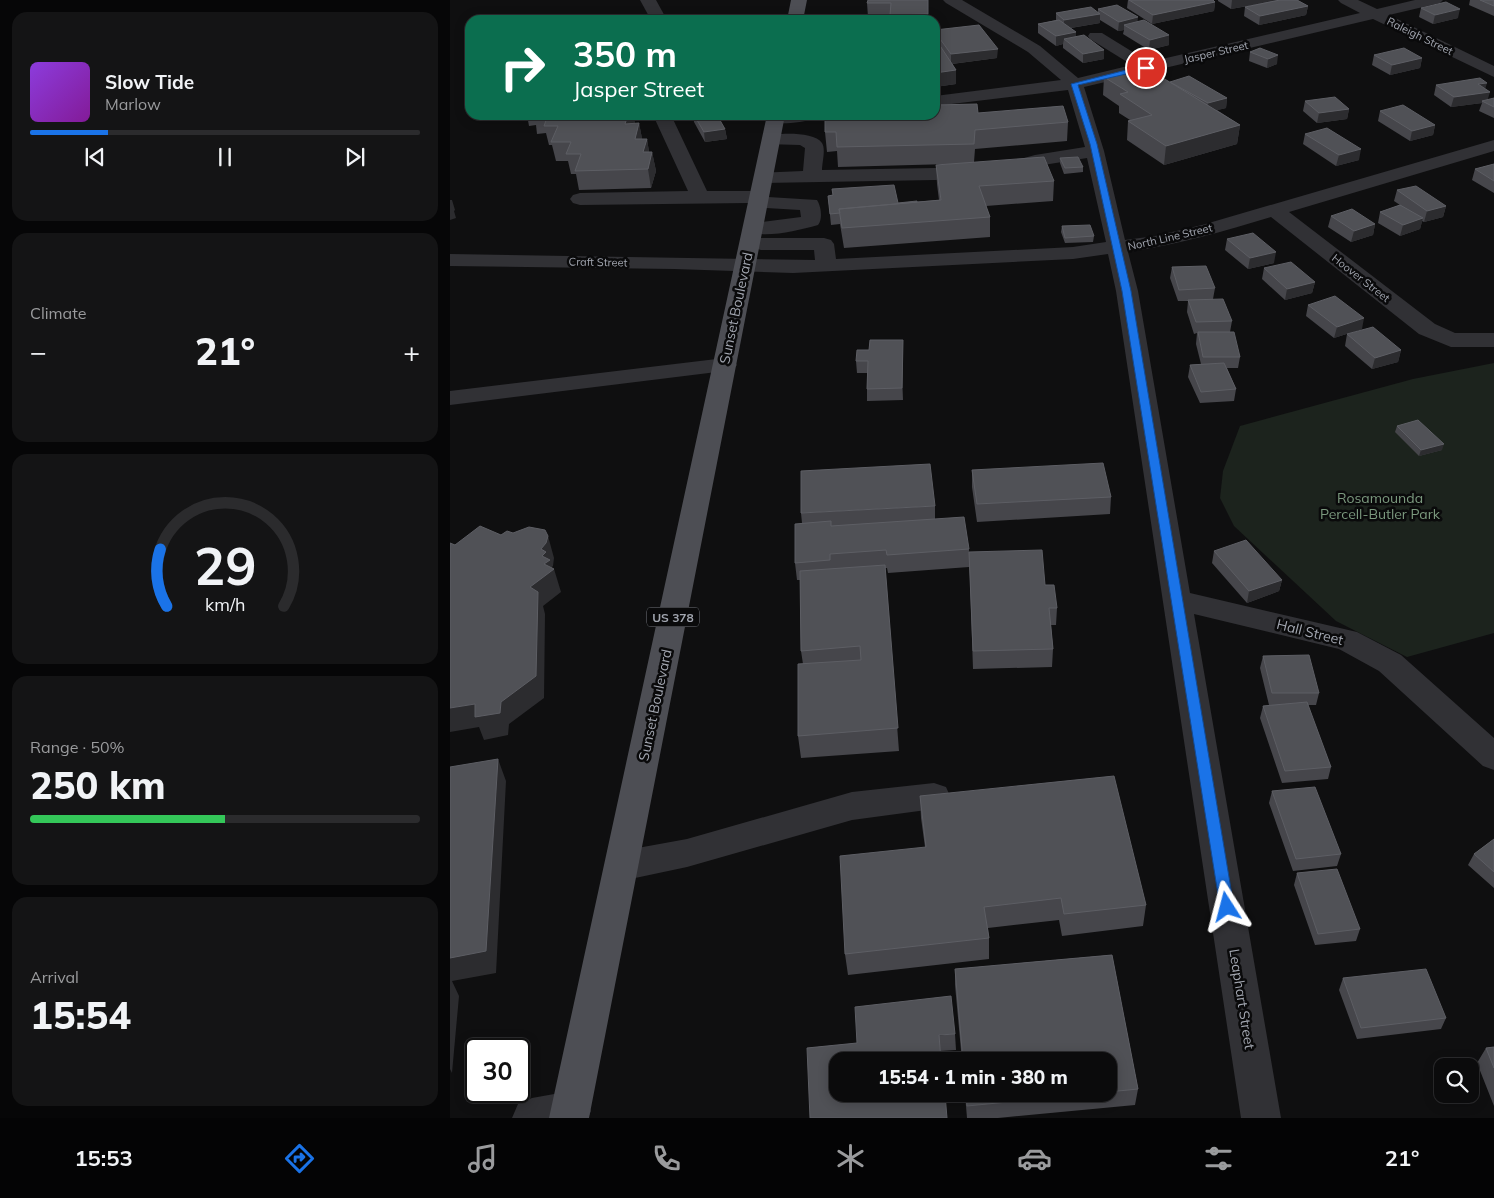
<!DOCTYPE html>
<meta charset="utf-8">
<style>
body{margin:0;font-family:Mulish,sans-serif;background:#141415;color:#f1f3f6;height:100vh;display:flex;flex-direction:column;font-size:19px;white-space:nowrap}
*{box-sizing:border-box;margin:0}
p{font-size:16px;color:#9a9b9d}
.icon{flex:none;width:28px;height:28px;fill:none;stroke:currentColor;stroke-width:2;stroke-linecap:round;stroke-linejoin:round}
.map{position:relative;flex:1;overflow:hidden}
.side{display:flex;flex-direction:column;gap:12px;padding:12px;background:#060607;width:450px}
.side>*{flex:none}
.banner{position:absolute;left:15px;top:15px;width:475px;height:105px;border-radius:15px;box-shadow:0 2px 12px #0003,0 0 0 1px #2b2b2d;background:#0b6e4f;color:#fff;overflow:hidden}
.fabs{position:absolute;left:984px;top:1058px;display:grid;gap:10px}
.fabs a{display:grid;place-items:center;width:45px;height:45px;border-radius:10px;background:#0b0b0c;box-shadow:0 2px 12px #0003,0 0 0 1px #2b2b2d;font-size:25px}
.speed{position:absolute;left:15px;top:1038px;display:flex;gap:10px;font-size:25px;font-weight:700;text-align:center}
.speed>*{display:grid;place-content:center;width:65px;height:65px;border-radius:50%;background:#0b0b0c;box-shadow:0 2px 12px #0003,0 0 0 1px #2b2b2d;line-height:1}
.speed .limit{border:2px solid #111;border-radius:8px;background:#fff;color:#111}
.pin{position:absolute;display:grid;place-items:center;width:42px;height:42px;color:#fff;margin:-21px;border:2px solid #fff;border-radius:50%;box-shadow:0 1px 5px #0007}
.me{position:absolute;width:55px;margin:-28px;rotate:351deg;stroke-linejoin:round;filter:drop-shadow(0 0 4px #0008)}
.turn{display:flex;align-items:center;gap:18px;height:105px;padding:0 25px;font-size:22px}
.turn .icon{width:65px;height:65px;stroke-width:2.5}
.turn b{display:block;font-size:35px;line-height:42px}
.big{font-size:38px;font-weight:800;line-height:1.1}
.side .widget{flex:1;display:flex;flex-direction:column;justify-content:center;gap:8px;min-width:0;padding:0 18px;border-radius:15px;background:#141415}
.side .dial{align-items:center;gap:0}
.dial svg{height:130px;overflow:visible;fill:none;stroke:#2b2b2d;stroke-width:7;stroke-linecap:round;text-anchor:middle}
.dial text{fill:#f1f3f6;stroke:none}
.song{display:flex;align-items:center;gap:15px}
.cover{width:60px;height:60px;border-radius:8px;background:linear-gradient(135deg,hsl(270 70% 55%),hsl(290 70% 35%))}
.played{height:5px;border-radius:2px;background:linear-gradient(90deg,#1a73e8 20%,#2b2b2d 20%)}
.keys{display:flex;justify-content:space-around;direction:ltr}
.heat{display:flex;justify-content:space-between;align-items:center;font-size:28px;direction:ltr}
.charge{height:8px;border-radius:4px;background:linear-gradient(90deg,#34c759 50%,#2b2b2d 0)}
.trip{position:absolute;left:379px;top:1052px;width:288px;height:50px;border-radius:15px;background:#0b0b0c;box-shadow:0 2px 12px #0003,0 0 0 1px #2b2b2d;font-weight:800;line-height:50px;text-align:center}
.tabs{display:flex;height:80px;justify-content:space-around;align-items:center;background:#040405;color:#9a9b9d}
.tabs .icon{width:35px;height:35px}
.tabs .selected{color:#1a73e8}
.tabs b{font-size:22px;color:#f1f3f6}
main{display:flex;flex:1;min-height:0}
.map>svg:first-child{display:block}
.green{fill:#1c231d}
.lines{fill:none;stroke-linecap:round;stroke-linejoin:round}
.minor{fill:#313135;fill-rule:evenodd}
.major{fill:#4d4e54;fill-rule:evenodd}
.wall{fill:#46464b}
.shaded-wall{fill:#2c2c2f}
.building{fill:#505156;stroke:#5d5e64}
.route{fill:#1a73e8;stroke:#114b97}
.labels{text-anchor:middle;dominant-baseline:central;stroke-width:5;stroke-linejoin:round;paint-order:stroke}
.far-street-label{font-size:11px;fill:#a2a6b0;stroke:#0a0a0b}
.shield{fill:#0a0a0b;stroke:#74777e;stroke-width:1}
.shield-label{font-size:12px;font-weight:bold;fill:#a2a6b0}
.street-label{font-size:14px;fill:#a2a6b0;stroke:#0a0a0b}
.park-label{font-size:14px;fill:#7b997e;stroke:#0a0a0b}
</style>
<main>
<section class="side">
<div class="widget">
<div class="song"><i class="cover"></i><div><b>Slow Tide</b><p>Marlow</p></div></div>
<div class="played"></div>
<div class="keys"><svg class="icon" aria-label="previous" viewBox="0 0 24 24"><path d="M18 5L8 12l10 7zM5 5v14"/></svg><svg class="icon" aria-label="pause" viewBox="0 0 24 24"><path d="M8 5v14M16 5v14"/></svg><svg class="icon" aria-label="next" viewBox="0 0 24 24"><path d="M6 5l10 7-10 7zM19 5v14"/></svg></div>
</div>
<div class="widget"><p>Climate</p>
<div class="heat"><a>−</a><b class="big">21°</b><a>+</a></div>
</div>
<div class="widget dial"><svg viewBox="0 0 100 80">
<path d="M14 69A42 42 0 1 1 86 69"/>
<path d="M14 69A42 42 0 0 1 10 34" stroke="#1a73e8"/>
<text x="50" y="56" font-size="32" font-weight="700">29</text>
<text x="50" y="72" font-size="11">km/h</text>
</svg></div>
<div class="widget"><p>Range · 50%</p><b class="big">250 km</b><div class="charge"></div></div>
<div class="widget"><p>Arrival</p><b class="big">15:54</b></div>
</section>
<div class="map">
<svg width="1044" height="1118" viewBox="0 0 1044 1118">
<rect width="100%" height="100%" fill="#0f0f10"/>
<path class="green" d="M1044,363V633L957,657L886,621L784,526L770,498L773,471L790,426L963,379Z"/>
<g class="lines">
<path class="minor" d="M190,0H206L217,20H201Z
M493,0H512L590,46L628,78L682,65L640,39L638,36L640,33H652L699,62L910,13L891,3L888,0H908L927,9L965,0H993L990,3L939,15L1044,66V77L923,19L634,87L654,151L675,240L705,236L752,225L1044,140V151L839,212L985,324L1005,333H1044V347H1001L969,334L821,217C774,231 727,245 678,252L688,291L740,593L907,632L951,655L1044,738V770L1033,766L929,671L889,649L744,614L831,1118H791L666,291L658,254L623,259L343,273L224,269L0,266V254L365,260L364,250H311L304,248L301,244L304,240L311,238H374L381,240L384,244L386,259L623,247L656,242L637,158L587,166L542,179L313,183L306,181L304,177L306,173L353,171L355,148L350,145L315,144L312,140L315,136C327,133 364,131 372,143C376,149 372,163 372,170L541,167L585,155L635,147L618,90L485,106V96L611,80L578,52L496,3Z
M203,115H221L257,191H309L316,193L318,197L367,200C371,206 373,219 368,225C346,231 319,238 296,232L293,228L296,224L351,217L350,210L301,207L298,203L130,205L123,203L120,199L123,195L130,193L238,191Z
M318,115H369L366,119C352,122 333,125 319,122L316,118Z
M275,358L283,360L287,365L283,370L0,405V391Z
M484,783L496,787L500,796L496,805L484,809L402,820L237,867L171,881L159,876L154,866L159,856L171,851L237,839L402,792Z
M121,1091L135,1097L141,1111L138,1118H62L68,1104L82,1098Z"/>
<path class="major" d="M341,0H357L353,20H337Z
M317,115H335L139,1118H99Z"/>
</g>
<path class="wall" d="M478,0V20H441L440,16L418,17L417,3Z
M678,0H763L765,2L764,11L702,24L677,8Z
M768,0H847L858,6L856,15L809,25L794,16L795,7L820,2L781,9L768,1Z
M1020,0H1044V16L1019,5Z
M971,8L1008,18L983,24L969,17Z
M648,9L688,22L719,45L699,50L673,34L674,30L668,31L650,20V23L621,28L626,32V36L654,50V59L633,63L613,48V44L606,46L588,33V24L606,20V13L648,12Z
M485,30L547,58L502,64L506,70V84L485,87Z
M810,48L827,64L817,68L799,61L800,52Z
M924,55L972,58L970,68L940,75L922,65Z
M654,77L720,82L777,98L776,108L767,110L790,125L787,144L714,165L677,140L678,121L680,120L669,113V106L653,95Z
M986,85L1035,89L1038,100L1044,98V118L1029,111L1032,103L1001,107L984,95Z
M855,101L899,109L897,119L867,123L853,111Z
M930,111L985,125L983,135L960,141L928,121Z
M528,113L618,122L617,141L525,149L524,162L604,181L603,201L536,206L540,217V237L394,248L390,224L381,225L378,196L383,195L382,189L448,203L489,200L487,184L486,165L500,164L388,167L387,151L377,152L375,132Z
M77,115H183L185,124L189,123L192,139H197L199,152H202L206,171L201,188L129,190L126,174H121L118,161H106L102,145H99L96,133L87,134L86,125L79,126Z
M243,115H267L275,129L277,139L255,142L244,122Z
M855,134L909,160L886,166L853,144Z
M610,158L633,167V172L614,174L610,163Z
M1044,164V193L1022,180L1025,169Z
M947,190L996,206L993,217L974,222L972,221L970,229L950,236L928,223L930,212L950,205L944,201Z
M881,216L925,224L923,235L901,242L878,227Z
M612,226L644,236L643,242L615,243L611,232Z
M777,239L824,263L798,269L775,250Z
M722,267L765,288L763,299L782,321L780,332L790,357L788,368H777L786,389L784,401L750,403L738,377L740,365L751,364L746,344L747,333L744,334L737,312L738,301H728L720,278Z
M814,268L865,282L862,293L835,300L812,279Z
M858,305L912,329L884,338L856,316Z
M897,334L951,350L948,362L922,369L895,346Z
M453,340V400L417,401V373H407L406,361Z
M947,426L992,450L969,456L945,432Z
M522,470L661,497L660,514L527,522L522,487Z
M485,506V519L519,549V567L438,573L437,568H435L449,751L351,758L348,736L353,664L351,651L350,580H347L345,563L352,523L351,513Z
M764,551L832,580L829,591L797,603L762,563Z
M519,552L595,585L607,608L606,625H601L603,649L602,667L523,669Z
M813,656L869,693L866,705H857L881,767L878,779L832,783L810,718L813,706L826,705H819L810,668Z
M822,791L891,854L887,866L843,871L819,803Z
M470,796L696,905L693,926L612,936L609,920L538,928L539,938V959L398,975L395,954L475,847L471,818Z
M1044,839V888L1018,865L1024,854Z
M847,873L910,929L906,941L865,945L844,885Z
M662,955L688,1089L685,1105L548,1118H517L515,1094H658V1061H512L505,985V969Z
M893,978L996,1018L991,1029L907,1039L889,990Z
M505,1034L506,1050L490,1051L357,1048Z
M1044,1047V1106L1027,1063L1036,1048Z"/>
<path class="shaded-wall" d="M782,0H829L781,9Z
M765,2L764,11L702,24L703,15Z
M858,6L856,15L809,25L810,16Z
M1010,9L1008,18L983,24L985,15Z
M650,14V23L614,29V20Z
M688,17L687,27L674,25V30L668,31L669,22Z
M626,32V41L614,39L613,44L606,46V36Z
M719,35V45L699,50L700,40Z
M548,49L547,58L501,64V54Z
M654,50V59L633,63V54Z
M828,55L827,64L817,68L818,59Z
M972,58L970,68L940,75L942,65Z
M506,70V84L485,87V73Z
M1037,83L1034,93L1028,84Z
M1040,92L1037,102L1032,101V103L1001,107L1004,97Z
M777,98L776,108L757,113L758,103Z
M899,109L897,119L867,123L869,113Z
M178,115H183L185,123L179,143L175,124Z
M189,123L193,143L185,139Z
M790,125L787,144L714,165L716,146Z
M985,125L983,135L960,141L962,131Z
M275,129L277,139L255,142L254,132Z
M197,139L200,158L193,152Z
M911,149L909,160L886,166L889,155Z
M202,152L206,171L201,188L198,169Z
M0,200H2L5,210L4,211L6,218L0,220Z
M996,206L993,217L974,222L977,211Z
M973,218L970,229L950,236L953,225Z
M925,224L923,235L901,242L904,231Z
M826,252L824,263L798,269L800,258Z
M865,282L862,293L835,300L837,289Z
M914,318L912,329L884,338L887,327Z
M453,340V400L452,388Z
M951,350L948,362L922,369L925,358Z
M994,444L992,450L969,456L971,450Z
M98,536L104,558L103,566L102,567L103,570L104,569L111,592L93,606L95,614L94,698L59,724L58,735L34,740L29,727L0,732V708L25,704L51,702L80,587L94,564L91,549Z
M832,580L829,591L797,603L799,591Z
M48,759L56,781L46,973L2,981L9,996L2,1073L0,1069V958Z"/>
<path class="building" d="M418,0H478V14L440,15L441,3H417Z
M679,0H763L765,2L703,15Z
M830,0H847L858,6L810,16L795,7Z
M1030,0H1044V6Z
M996,2L1010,9L985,15L971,8Z
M667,5L688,17L669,22L648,9Z
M641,7L650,14L614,20L606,13Z
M123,17L121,20H36L38,18Z
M609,20L626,32L606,36L588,24Z
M694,20L719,35L700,40L674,25Z
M529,25L548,49L501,54L485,32V30Z
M634,35L654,50L633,54L614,39Z
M485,38L506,70L485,73Z
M810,48L828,55L818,59L800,52Z
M954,48L972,58L942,65L924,55Z
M695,67L790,125L716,146L678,121L702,115L670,94L678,92L654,77Z
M739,76L777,98L758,103L720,82Z
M1030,78L1037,83L1028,84L1040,92L1004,97L986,85Z
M885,97L899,109L869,113L855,101Z
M1044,98V107L1032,101Z
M527,104L528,113L613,106L618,122L525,130L524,144L387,147L386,132H375V115H485V105Z
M953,105L985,125L962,131L930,111Z
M98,115H178L175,124L189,123L185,139H197L193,152H202L198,169L125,171L131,154H116L121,142H101L108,126H94Z
M244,115H267L275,129L254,132Z
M877,128L911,149L889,155L855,134Z
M594,157L604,181L529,186L540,217L392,228L389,209L491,200L486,165Z
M628,157L633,167L615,168L610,158Z
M1044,164V181L1025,169Z
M444,185L448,203L467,201V202L389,209L390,213L380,214L378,196L383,195L382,189Z
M966,186L996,206L977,211L947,190Z
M950,205L973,218L953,225L930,212Z
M902,209L925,224L904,231L881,216Z
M640,225L644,236L615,238L612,226Z
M803,233L826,252L800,258L777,239Z
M841,262L865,282L837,289L814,268Z
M756,266L765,288L729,290L722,267Z
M885,296L914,318L887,327L858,305Z
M773,299L782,321L746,322L738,300Z
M923,327L951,350L925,358L897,334Z
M748,332H784L790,357H753Z
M420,340H453L452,388L417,389L418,361H406L407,350H419Z
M774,363L786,389L751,392L740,365Z
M968,420L994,444L971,450L947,426Z
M653,463L661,497L527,504L522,470Z
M480,464L485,506L351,513V471Z
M514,517L519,549L437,555L436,550L380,554V560L345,563V524L381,521V526Z
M30,526L51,535L57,531L63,533L79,527L95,530L98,536L96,543L91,549L96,552L92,556L100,560L94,564L104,569L80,587L88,592L86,676L51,702L50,713L25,717V704L0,708V543L5,545Z
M796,540L832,580L799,591L764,551Z
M592,550L595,585H604L607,608H599L603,649L523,651L519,552Z
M435,565L448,728L348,736V664L411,660L410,646L351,651L350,571Z
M859,655L869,693H822L813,656Z
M857,702L881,767L835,771L813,706Z
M48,759L36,951L0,958V767Z
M664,776L696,905L614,914L611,898L534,907L539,938L395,954L390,856L476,847L470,796Z
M865,787L891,854L846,859L822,791Z
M1044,839V872L1024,854Z
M887,869L910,929L868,934L847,873Z
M662,955L688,1089L658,1092V1061H513L505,969Z
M976,969L996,1018L911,1028L893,978Z
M501,996L505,1034L489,1035L491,1061H388V1094H495L497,1118H360L357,1048L407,1043L405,1007Z
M1044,1047V1068L1036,1048Z
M516,1094H639L517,1106Z"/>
<path class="route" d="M696,65L699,68L698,69L628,85L647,144L681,291L784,907L782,911L777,913L772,911L770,907L672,291L640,144L621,84Z"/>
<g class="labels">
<g class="far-street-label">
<text transform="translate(970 36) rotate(26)">Raleigh Street</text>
<text transform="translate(766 52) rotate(-13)">Jasper Street</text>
<text transform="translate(720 237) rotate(-13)">North Line Street</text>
<text transform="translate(148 262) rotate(1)">Craft Street</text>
<text transform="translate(911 278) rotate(38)">Hoover Street</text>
</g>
<rect class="shield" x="197" y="607.5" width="52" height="19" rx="4"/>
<g class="shield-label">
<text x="223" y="617">US 378</text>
</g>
<g class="street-label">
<text transform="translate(286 308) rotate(-78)">Sunset Boulevard</text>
<text transform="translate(860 632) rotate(14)">Hall Street</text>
<text transform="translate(205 705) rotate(-78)">Sunset Boulevard</text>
<text transform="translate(792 999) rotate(81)">Leaphart Street</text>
</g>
<g class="park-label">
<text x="930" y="498">Rosamounda<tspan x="930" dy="16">Percell-Butler Park</tspan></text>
</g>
</g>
</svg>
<div class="fabs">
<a><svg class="icon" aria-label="search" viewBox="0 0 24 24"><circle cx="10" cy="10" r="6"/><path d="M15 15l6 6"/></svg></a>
</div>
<div class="speed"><div class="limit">30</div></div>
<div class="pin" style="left:696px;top:68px;background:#d93025"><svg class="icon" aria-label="arrive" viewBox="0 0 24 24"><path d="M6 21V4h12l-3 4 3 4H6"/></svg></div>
<svg class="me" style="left:777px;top:907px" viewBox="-20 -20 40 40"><path d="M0-17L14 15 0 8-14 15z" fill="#1a73e8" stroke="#fff" stroke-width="4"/></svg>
<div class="trip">15:54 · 1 min · 380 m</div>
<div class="banner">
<div class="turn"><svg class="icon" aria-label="right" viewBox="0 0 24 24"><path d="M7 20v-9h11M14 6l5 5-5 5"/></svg><div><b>350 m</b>Jasper Street</div></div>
</div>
</div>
</main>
<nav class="tabs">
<b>15:53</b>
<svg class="icon selected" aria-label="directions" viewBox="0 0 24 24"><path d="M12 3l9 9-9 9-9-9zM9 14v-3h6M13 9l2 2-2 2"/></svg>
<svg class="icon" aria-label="music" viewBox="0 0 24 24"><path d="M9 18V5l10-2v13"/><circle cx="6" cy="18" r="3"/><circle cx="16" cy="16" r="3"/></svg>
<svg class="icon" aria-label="phone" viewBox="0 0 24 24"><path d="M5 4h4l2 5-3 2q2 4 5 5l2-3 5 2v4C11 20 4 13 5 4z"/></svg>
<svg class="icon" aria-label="climate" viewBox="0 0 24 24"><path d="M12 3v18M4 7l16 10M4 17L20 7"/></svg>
<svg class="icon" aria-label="car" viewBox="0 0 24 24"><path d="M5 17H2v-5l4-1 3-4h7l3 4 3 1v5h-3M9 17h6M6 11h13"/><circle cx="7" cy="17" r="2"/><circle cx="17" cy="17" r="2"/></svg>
<svg class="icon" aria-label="filters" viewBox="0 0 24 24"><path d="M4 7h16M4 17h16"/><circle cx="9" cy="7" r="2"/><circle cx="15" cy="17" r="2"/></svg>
<b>21°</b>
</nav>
